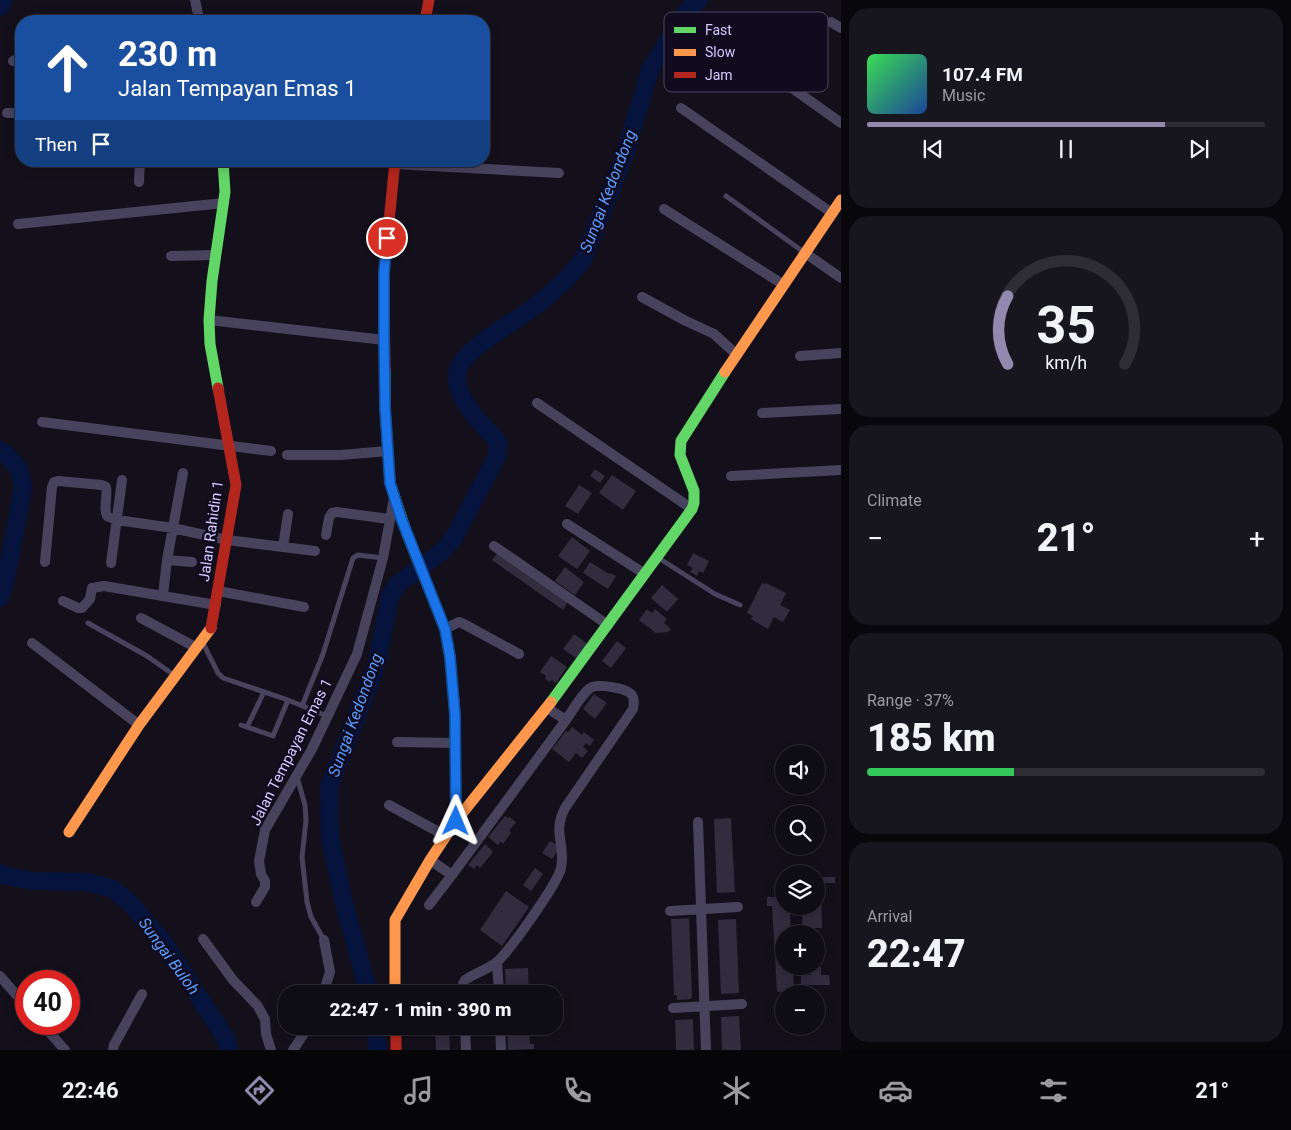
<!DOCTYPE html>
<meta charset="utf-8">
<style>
body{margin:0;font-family:Roboto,sans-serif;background:#17151d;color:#f1f3f6;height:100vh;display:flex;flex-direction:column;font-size:19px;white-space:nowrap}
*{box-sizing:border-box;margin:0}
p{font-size:16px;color:#9b9ba0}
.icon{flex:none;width:28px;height:28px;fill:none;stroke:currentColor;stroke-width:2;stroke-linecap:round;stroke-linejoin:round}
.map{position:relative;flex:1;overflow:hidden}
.details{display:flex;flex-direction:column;gap:8px;padding:8px;background:#08070b;width:450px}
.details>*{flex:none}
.top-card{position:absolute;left:15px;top:15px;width:475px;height:152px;border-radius:20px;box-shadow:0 2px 12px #0003,0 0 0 1px #2e2c34;background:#1a4fa0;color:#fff;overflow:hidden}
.buttons{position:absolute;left:775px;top:745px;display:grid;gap:10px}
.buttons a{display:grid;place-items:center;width:50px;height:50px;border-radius:50%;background:#0e0c14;box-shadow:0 2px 12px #0003,0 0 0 1px #2e2c34;font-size:25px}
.speed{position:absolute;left:15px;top:970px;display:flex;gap:10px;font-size:25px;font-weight:700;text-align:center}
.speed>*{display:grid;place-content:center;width:65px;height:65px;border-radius:50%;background:#0e0c14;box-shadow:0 2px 12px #0003,0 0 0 1px #2e2c34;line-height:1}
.speed .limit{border:8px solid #d22;background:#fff;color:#111}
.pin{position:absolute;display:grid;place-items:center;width:42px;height:42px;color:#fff;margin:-21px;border:2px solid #fff;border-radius:50%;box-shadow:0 1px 5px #0007}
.me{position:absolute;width:55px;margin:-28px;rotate:1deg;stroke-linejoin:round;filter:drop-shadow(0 0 4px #0008)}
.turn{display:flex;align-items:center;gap:18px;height:105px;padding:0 20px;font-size:22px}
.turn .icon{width:65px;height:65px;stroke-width:2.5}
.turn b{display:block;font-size:35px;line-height:42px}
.then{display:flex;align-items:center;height:48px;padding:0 20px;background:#0003;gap:10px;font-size:19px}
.big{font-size:38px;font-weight:800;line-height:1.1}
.details .widget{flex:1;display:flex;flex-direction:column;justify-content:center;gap:8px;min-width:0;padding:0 18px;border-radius:20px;background:#17151d}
.details .dial{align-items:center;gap:0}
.dial svg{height:130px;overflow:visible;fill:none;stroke:#2e2c34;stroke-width:7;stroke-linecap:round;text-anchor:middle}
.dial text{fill:#f1f3f6;stroke:none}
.song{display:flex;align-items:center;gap:15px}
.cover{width:60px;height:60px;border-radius:8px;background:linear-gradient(135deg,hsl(130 70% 55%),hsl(220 70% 35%))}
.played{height:5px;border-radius:2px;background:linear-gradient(90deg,#9289af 75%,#2e2c34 75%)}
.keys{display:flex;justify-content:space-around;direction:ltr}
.heat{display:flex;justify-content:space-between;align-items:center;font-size:28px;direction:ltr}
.charge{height:8px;border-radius:4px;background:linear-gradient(90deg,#34c759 37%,#2e2c34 0)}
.trip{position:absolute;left:278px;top:985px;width:285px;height:50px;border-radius:20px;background:#0e0c14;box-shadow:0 2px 12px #0003,0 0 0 1px #2e2c34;font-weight:800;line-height:50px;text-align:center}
.menu{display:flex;height:80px;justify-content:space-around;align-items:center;background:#060508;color:#9b9ba0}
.menu .icon{width:35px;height:35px}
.menu .on{color:#9289af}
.menu b{font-size:22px;color:#f1f3f6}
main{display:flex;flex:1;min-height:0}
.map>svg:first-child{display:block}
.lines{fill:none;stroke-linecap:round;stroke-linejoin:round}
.river{stroke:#06133c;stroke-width:18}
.building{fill:#312c3e}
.lane{stroke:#48435d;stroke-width:5}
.street{stroke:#48435d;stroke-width:10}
.fast{stroke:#63d668;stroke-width:11}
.slow{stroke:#ff974d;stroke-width:11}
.jam{stroke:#b3261e;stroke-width:11}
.route-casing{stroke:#114b97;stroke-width:12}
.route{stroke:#1a73e8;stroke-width:9}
.labels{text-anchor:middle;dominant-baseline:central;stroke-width:5;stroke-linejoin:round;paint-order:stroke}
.street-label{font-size:15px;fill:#d7caff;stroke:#110b20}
.water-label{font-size:16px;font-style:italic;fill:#589dff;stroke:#110b20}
.key{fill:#110b20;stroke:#4c4463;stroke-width:1}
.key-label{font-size:14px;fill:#d7caff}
</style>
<main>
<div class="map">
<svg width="841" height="1050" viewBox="0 0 841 1050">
<rect width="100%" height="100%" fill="#13101b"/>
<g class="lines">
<path class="river" d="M0,7L3,0
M0,450L6,454L19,469L23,487L7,573L0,598
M0,873L3,875L32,881L87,882L113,889L131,904L163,942L225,1037L229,1050
M369,994L343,899L330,837L329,787L377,663L390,596L398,584L440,553L454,538L497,456L498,442C482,424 456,401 457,375C458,351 512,324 530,310C550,295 569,279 583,259L624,157L650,70L687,11L699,0
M375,1026L378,1050"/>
</g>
<path class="building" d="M595,469L605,476L600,483L590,476Z
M612,475L636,491L623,510L599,493Z
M579,485L592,493L578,514L565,506Z
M572,537L590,551L577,569L558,556Z
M498,552L569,600L563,610L492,560Z
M693,553L709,561L703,573L699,571L697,576L690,572L693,568L687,565Z
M590,562L609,574L610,573L616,576L608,589L583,573Z
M565,567L584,582L575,595L555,581Z
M762,583L765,584L766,583L786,593L780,605L790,610L783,622L774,617L768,629L751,619L753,616L747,613Z
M662,585L678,599L667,612L651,598Z
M647,609L652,613L655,609L667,619L664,623L671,629L668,632L656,633L639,620Z
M574,634L589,645L576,658L563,649Z
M617,641L626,648L611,668L602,661Z
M551,656L567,667L556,683L551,680L550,682L545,679L546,676L540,672Z
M594,694L607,703L595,719L583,709Z
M572,727L582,735L584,732L594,740L590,746L586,743L583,747L588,751L582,758L576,753L569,762L552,749L566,731L568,732Z
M505,816L508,818L509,817L516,822L509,831L511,833L503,844L501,841L498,845L488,837Z
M731,818L735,892L717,893L714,819Z
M550,841L560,847L552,859L542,853Z
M485,844L493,852L480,868L477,865L474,869L468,865Z
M535,868L543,874L531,891L523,885Z
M821,877H835V883H821Z
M506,891L529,907L502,946L480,930Z
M816,891H821L822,928H802L803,906H816Z
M767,897H784V906H796V910H790L791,934H784V966H793L794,991L777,992L772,906H767Z
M689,918L692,995L691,999L677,1000V995H674L671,919Z
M736,919L739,993L721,994L718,920Z
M811,967H821V975H829L830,985H801V975H811Z
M528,968L529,994H506L505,969Z
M739,1016L741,1050H722L721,1017Z
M693,1019L694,1050H676L675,1020Z
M435,1026H449L450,1050H436Z
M507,1026H543V1029H536L537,1033L531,1034V1029H529L530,1044H534V1049L508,1050Z"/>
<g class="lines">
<path class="lane" d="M726,196L805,253
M657,557L715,594L740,605
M88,623L147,656L174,675
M203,643L218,673L223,678L288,700L327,716
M302,706L323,654L353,558L358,555L383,558
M241,725L273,736L288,700
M247,727L264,692
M297,777L305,805L306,821L302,857L307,902L311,917L324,940"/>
<path class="street" d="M195,0L198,14L197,21
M831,22L841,28
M719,36L841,123
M13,61L21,57
M681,108L832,213
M7,113H21
M394,164L559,173
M139,182L140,161
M664,209L784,285
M18,224L224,203
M805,253L841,278
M171,256L216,255
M642,297L684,320L714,334L737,355
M209,320L384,340
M800,356L841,353
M537,403L692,509
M762,413L841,409
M42,422L271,451
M287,455H341L387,451
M731,476L841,470
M567,524L645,574
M326,535L329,518L332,513L337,512L389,519
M494,546L608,625
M283,547L288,514
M167,560L192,562
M45,562L52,487L54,482L58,481L102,485L106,487C108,497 103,507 107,516L117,520L173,528L227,540L315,551
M111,563L122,480
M218,591L304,607
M163,595L167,560L183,473
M63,601L78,608H82L90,599L92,588L104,586L216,605
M141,618L197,648
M445,629L459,622L462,623L519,654
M32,643L139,725
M397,742L456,743
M389,805L446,836
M698,822L706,1050
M430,860L452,875L566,720
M256,902L265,887V881L261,874L259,861L265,830L312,749L357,654L383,558L394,498
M429,905L452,875
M670,911L738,907
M203,939L233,980L257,1005L265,1019L266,1034L271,1050
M497,962L499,994
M0,976L26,1006
M323,994L330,972L324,940
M463,994V984L465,980C475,973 489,969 498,961C510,950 558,883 561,868C566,844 552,833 565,808L633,709C634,704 635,698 631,694C625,688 597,683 590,688C581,695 573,710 566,720L547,708
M673,1008L742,1004
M42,1024L65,1050
M465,1026L466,1050
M500,1026L501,1050
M113,1050L114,1045L142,994
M293,1050L309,1026"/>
<path class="fast" d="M385,369V407L390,483L407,534L445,629L450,657L455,715L456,821
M218,388L210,344L209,320L212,281L225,192L223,161
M551,702L692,509L694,503V491L680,455L681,441L725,372"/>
<path class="slow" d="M725,372L841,200
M69,832L139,725L211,628
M395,994V920L430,860L456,821L551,702"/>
<path class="jam" d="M425,21L429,0
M385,369L384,273L395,161
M211,628L236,485L218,388
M396,1026V1050"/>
</g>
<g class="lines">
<g class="route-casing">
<path id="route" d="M387,238L384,273V340L385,407L390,483L401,518L445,629L450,657L455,715L456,821"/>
</g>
<use href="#route" class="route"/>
</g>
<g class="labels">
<g class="street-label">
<text transform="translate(211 531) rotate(-82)">Jalan Rahidin 1</text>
<text transform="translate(291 752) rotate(-63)">Jalan Tempayan Emas 1</text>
</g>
<g class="water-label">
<text transform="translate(608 191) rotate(-69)">Sungai Kedondong</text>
<text transform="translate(355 715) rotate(-70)">Sungai Kedondong</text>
<text transform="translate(169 956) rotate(54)">Sungai Buloh</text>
</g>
</g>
<rect x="664" y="12" width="164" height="80" rx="8" class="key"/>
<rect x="674" y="27" width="22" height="6" fill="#63d668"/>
<rect x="674" y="49" width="22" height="7" fill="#ff974d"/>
<rect x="674" y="72" width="22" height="6" fill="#b3261e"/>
<g class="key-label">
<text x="705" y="35">Fast</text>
<text x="705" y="57">Slow</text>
<text x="705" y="80">Jam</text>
</g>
</svg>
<div class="buttons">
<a><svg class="icon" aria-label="sound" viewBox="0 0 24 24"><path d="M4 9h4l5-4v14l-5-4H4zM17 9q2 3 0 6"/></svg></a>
<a><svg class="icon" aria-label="search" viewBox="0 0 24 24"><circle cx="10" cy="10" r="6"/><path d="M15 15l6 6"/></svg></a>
<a><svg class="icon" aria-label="layers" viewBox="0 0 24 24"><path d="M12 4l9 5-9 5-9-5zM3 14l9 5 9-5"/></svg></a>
<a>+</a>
<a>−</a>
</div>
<div class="speed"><div class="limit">40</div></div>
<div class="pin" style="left:387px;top:238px;background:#d93025"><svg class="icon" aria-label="arrive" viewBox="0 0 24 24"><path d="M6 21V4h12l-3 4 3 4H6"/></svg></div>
<svg class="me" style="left:456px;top:821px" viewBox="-20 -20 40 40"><path d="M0-17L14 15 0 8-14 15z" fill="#1a73e8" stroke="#fff" stroke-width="4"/></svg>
<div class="trip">22:47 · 1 min · 390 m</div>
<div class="top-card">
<div class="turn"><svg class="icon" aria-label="ahead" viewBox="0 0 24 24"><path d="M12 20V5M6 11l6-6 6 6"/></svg><div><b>230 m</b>Jalan Tempayan Emas 1</div></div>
<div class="then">Then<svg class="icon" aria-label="arrive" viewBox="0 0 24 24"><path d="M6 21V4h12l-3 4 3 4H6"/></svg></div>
</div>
</div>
<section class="details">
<div class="widget">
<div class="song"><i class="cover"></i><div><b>107.4 FM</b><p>Music</p></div></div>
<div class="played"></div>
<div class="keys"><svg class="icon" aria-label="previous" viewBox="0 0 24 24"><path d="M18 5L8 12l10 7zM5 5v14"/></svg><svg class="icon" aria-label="pause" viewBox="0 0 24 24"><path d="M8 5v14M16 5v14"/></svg><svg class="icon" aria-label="next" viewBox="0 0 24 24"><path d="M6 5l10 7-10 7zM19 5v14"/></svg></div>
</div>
<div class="widget dial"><svg viewBox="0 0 100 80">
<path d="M14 69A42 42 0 1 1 86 69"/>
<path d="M14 69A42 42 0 0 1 14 27" stroke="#9289af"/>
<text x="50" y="56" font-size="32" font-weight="700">35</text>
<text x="50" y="72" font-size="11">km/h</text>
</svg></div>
<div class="widget"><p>Climate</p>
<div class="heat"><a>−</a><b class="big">21°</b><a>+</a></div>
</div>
<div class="widget"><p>Range · 37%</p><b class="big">185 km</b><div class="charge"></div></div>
<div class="widget"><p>Arrival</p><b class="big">22:47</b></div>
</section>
</main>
<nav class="menu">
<b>22:46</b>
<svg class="icon on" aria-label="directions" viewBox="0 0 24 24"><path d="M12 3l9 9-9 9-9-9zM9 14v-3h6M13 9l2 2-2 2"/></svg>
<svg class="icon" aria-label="music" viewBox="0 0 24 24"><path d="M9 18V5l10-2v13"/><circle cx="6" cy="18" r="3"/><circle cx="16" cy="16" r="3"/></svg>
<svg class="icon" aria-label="phone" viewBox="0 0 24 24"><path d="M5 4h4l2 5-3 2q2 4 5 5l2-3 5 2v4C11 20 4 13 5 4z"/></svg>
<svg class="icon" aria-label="climate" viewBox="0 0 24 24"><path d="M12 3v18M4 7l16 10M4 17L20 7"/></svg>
<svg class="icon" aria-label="car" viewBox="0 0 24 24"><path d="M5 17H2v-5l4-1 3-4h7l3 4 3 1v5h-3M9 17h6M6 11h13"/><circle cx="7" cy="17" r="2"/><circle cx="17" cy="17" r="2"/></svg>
<svg class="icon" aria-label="filters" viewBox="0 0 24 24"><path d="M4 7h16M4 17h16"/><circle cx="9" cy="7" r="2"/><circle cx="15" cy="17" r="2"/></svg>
<b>21°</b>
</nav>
